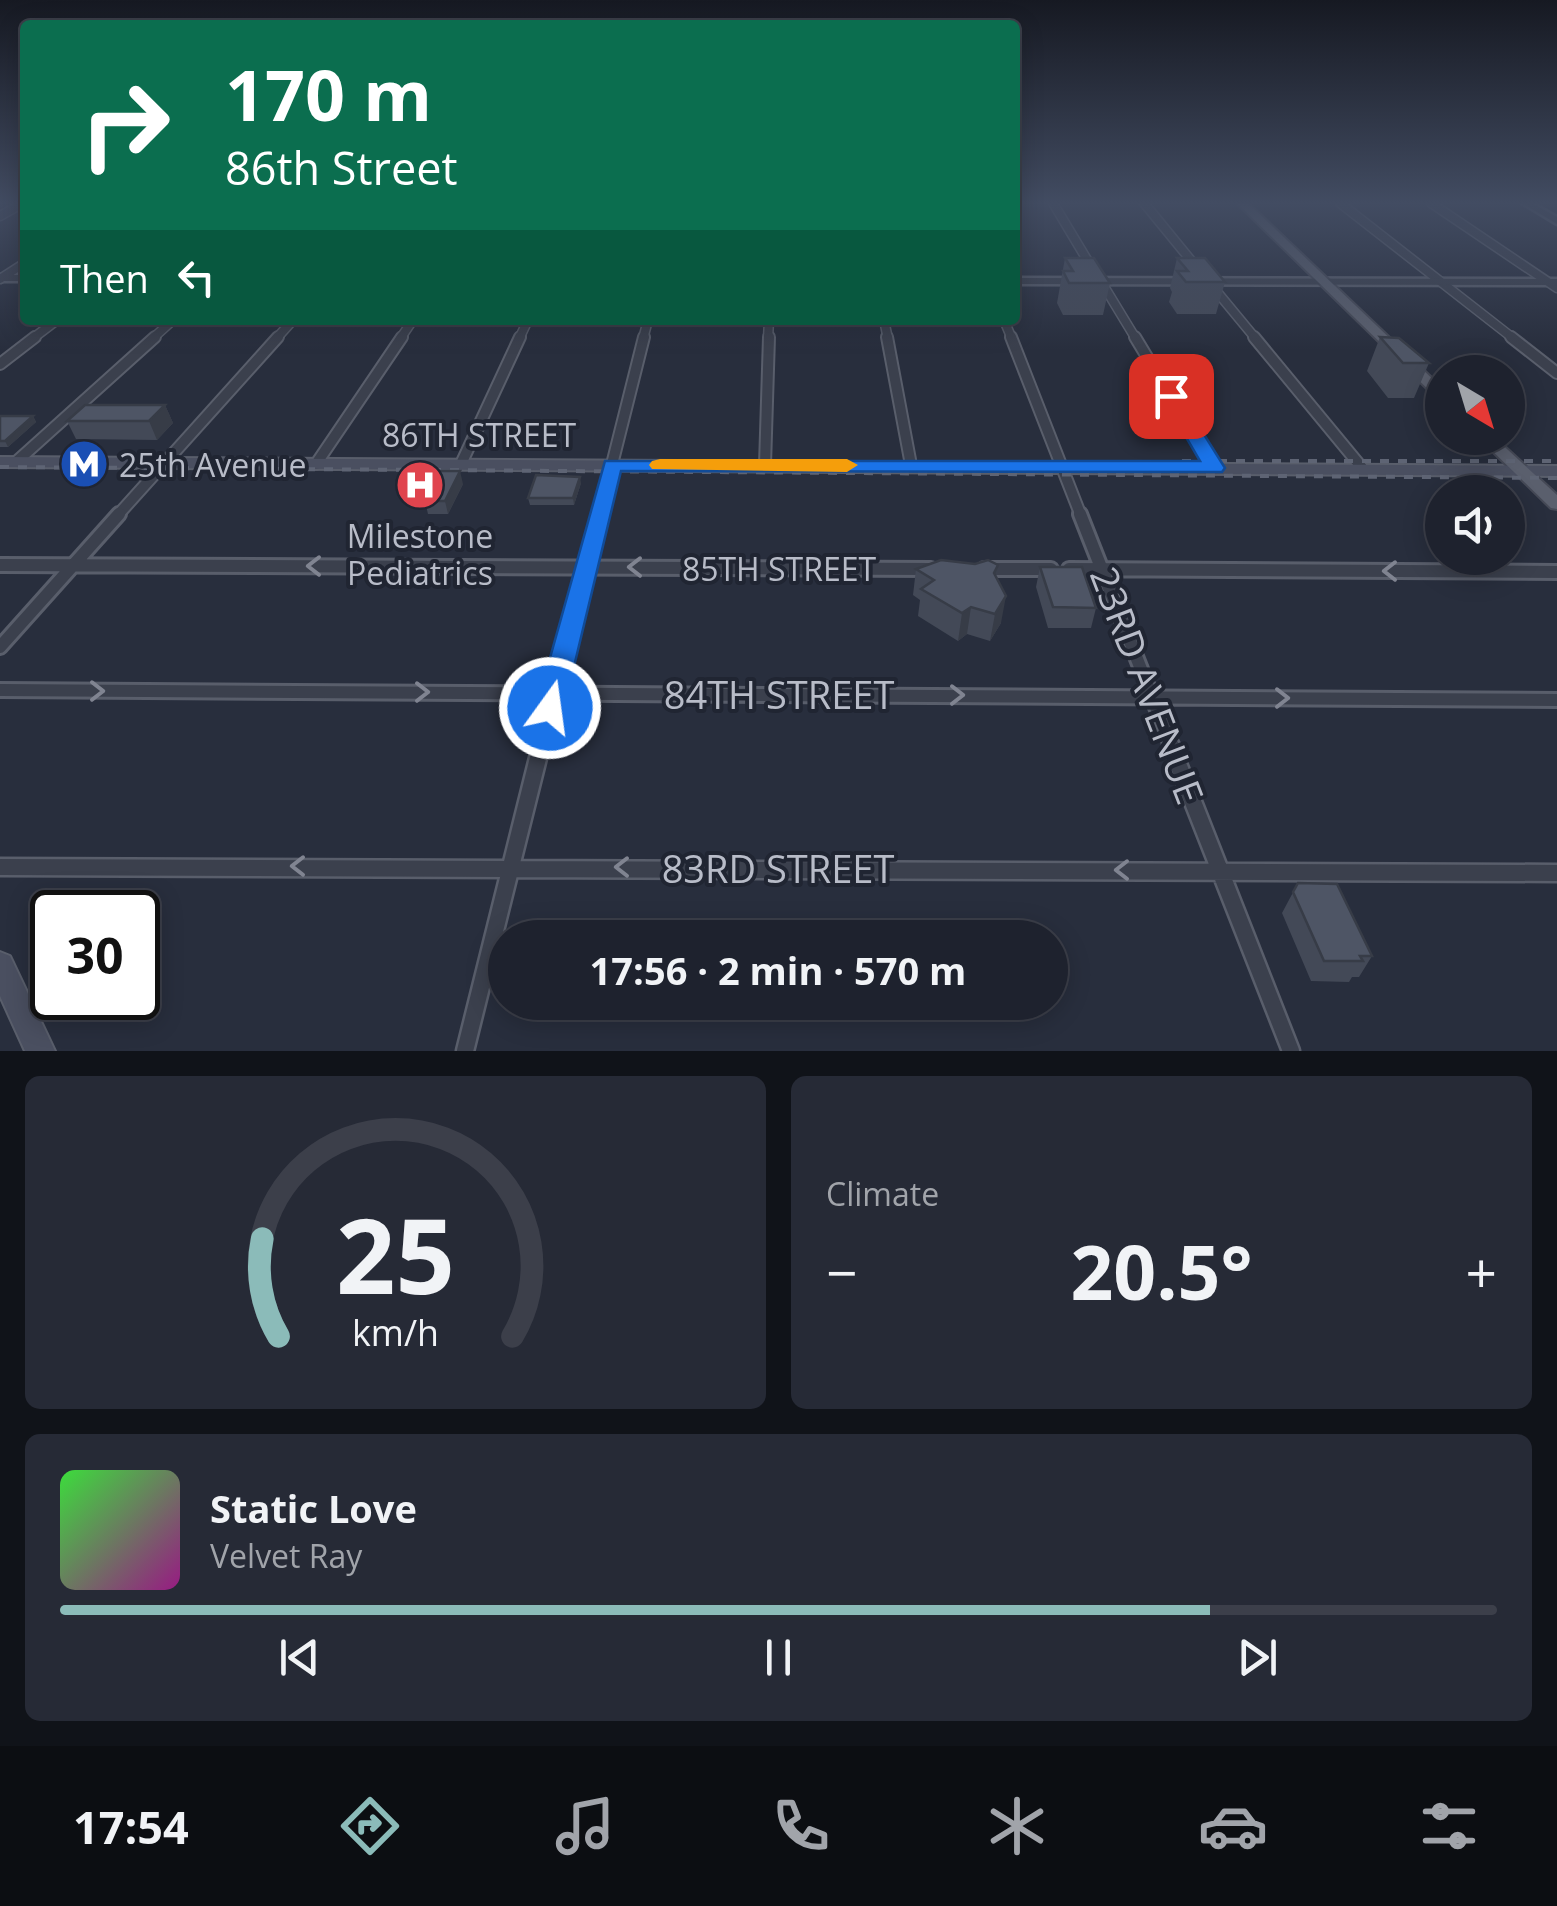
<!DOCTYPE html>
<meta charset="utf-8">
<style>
body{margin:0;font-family:"Open Sans",sans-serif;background:#262a36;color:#f1f3f6;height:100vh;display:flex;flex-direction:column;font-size:38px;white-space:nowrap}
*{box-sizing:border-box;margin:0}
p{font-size:32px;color:#a1a4aa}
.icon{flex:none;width:55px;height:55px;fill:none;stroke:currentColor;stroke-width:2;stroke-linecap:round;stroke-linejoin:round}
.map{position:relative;height:1051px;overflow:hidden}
.details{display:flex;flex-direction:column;gap:25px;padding:25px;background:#101319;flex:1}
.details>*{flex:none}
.guide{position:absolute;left:20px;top:20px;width:1000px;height:305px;border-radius:10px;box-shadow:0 5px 25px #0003,0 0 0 2px #3c3f4a;background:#0b6e4f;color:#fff;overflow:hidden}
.needle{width:65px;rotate:142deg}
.controls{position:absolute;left:1425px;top:355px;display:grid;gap:20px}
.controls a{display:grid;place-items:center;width:100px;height:100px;border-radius:50%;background:#1e222e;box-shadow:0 5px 25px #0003,0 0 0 2px #3c3f4a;font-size:50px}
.speed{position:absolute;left:30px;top:890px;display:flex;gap:20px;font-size:50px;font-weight:700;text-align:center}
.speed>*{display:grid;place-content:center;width:130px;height:130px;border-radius:50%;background:#1e222e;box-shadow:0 5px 25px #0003,0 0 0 2px #3c3f4a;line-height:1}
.speed .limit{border:5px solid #111;border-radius:15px;background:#fff;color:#111}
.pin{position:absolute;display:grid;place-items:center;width:85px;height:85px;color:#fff;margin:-42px;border-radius:20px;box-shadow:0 5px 15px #0006}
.me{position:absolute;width:110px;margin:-55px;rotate:14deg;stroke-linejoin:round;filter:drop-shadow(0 0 8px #0008)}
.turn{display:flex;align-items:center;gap:35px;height:210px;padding:0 40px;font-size:45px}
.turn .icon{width:130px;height:130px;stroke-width:2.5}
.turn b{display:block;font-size:70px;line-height:85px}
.then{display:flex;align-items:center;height:95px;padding:0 40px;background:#0003;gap:20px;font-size:38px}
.big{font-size:75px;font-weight:700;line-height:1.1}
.details .card{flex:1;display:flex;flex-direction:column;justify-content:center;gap:15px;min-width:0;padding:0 35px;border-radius:15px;background:#262a36}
.details .dial{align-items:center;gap:0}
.dial svg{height:260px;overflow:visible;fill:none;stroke:#3c3f4a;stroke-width:7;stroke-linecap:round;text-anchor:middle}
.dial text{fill:#f1f3f6;stroke:none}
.song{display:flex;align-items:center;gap:30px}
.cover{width:120px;height:120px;border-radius:15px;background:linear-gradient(135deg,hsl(120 70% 55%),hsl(310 70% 35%))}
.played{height:10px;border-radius:5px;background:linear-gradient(90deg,#8bbbb9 80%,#3c3f4a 80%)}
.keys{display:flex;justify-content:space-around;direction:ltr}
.heat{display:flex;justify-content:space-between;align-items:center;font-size:55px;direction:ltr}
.details .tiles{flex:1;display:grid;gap:25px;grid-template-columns:1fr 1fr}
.card:last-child{grid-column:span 2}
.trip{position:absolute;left:488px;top:920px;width:580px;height:100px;border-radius:50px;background:#1e222e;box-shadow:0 5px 25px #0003,0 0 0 2px #3c3f4a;font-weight:700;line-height:100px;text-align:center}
.tabs{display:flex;height:160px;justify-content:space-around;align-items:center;background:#0c0e12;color:#a1a4aa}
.tabs .icon{width:70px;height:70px}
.tabs .active{color:#8bbbb9}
.tabs b{font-size:45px;color:#f1f3f6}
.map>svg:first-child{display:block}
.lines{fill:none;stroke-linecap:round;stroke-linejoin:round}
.minor-far3-casing{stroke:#595e6b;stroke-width:11}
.minor-far2-casing{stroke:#595e6b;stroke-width:14}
.minor-far1-casing{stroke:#595e6b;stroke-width:18}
.minor-casing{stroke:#595e6b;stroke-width:21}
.tertiary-casing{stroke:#595e6b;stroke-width:5}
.secondary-casing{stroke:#595e6b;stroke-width:4}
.primary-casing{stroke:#454956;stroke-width:4}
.minor-far3{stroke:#3b404d;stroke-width:8}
.minor-far2{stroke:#3b404d;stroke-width:10}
.minor-far1{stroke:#3b404d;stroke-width:12}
.minor{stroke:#3b404d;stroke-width:16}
.tertiary{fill:#3b404d;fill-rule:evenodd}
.secondary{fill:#4a4f60;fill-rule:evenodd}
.primary{fill:#5a5f6d;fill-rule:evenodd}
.rail{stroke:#5e6474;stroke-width:4;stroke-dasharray:9 9;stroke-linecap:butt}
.wall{fill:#434957}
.shaded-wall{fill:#373c47}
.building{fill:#4e5565;stroke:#373c47;stroke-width:2.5}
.oneway{stroke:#808491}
.route{fill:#1a73e8;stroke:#114b97;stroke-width:2.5}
.slow{fill:#f59e0b}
.labels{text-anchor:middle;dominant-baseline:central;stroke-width:8;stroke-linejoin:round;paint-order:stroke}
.street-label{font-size:32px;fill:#b8bcc8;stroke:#202532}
.poi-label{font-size:32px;fill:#b8bcc8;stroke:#202532;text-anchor:start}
.near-street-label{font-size:38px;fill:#b8bcc8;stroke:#202532}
</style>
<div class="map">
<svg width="1557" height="1051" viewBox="0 0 1557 1051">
<rect width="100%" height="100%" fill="#282e3d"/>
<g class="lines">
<g class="minor-far3-casing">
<path id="minor-far3" d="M1053,203L1092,268
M1144,203L1198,269
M1340,203L1514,339
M1431,203L1557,288
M0,216L23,203
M0,279L25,263
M1102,283L1136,339
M1213,287L1256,339
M884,320L888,339
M1004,320L1012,339
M32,339L57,320
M152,339L173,320
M276,339L293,320
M400,339L413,320
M519,339L528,320
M643,339L648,320
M768,339L769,320"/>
</g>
<g class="minor-far2-casing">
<path id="minor-far2" d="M887,337L911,465
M1011,337L1081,516
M1135,337L1214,468
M1254,337L1363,469
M1511,337L1557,373
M0,364L35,337
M16,462L155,337
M316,464L402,337
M461,464L520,337
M765,465L769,337
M117,516L278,337
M599,516L644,337"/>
</g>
<g class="minor-far1-casing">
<path id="minor-far1" d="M1080,514L1172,748
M0,565L931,569
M984,569H1051
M1069,569L1557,572
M0,647L119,514
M0,690L1557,700
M541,748L600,514"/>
</g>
<g class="minor-casing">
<path id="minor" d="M1171,746L1291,1051
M0,867L1557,873
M465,1051L541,746"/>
</g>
<g class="tertiary-casing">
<path id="tertiary" d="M1522,203H1532L1557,217V224Z
M0,275H25V281H0Z
M1015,278L1557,279V285L1015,284Z"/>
</g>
<g class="secondary-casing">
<path id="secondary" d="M0,457L1557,466V476L0,467Z
M0,952L10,956L55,1051H25L0,996Z"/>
</g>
<g class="primary-casing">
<path id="primary" d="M1237,203H1248L1442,388V399L1437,398Z
M1479,438H1495L1557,495V509L1551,508Z"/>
</g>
<use href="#minor-far3" class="minor-far3"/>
<use href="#minor-far2" class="minor-far2"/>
<use href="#minor-far1" class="minor-far1"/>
<use href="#minor" class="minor"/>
<use href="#tertiary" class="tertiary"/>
<use href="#secondary" class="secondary"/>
<use href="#primary" class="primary"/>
<path class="rail" d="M1182,461H1557
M0,467L1557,478"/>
</g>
<path class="wall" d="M1065,258L1110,283L1103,315H1063L1057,303Z
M1177,258L1225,282L1216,314H1177L1169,302L1172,292L1170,288Z
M1380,337L1429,363L1414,398H1388L1367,371Z
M165,405L173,423L157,440L76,439L67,421Z
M0,416H33L36,422L8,447H0Z
M581,483L574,505H530L528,498Z
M463,484L448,514H428L425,501Z
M1040,567L1096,608L1091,628H1048L1036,587Z
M916,569L996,576L1001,623L990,641L967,634L958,641L918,616L920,600L913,595Z
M1298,883L1372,956L1359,977H1352L1349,982L1311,981L1282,913Z"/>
<path class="shaded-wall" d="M165,405L173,423L157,440L149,421Z
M33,416L36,422L8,447L5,441Z
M460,471L463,484L448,514L445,501Z
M580,477L581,483L574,505L573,498Z
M1006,596L1001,623L990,641L995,614Z
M971,607L967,634L958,641L962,613Z"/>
<path class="building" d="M1065,258H1094L1110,283H1069L1063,271H1073Z
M1177,258H1205L1225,282H1186L1177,271H1188Z
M1380,337L1399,338L1429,363H1403Z
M85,405H165L149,421H67Z
M0,416H33L5,441H0Z
M439,471H460L445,501H425Z
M536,475L580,477L573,498H528Z
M941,560L975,564L988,560L998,565L994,573L1006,596L995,614L971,607L962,613L921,589L934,580L916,569Z
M1040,567H1082L1096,608L1053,607Z
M1298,883L1337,884L1372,956H1360L1363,961H1324L1293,892Z"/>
<defs><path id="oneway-chevron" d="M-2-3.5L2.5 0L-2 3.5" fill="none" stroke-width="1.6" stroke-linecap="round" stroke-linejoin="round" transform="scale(2.5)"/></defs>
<g class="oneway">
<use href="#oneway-chevron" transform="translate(314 566) rotate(-180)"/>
<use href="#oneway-chevron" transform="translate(635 567) rotate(-180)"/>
<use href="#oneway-chevron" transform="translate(1390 571) rotate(-180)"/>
<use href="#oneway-chevron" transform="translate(97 691)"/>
<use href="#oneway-chevron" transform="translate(422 692)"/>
<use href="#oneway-chevron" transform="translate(957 695)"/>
<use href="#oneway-chevron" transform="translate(1282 698)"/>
<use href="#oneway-chevron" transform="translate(298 866) rotate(-180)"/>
<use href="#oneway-chevron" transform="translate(622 867) rotate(-180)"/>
<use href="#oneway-chevron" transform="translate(1122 870) rotate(-180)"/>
</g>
<linearGradient id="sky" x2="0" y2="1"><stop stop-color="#161922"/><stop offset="0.58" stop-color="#424c62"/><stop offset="1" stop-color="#424c62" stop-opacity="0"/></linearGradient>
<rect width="1557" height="350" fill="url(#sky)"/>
<path class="route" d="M1171,391L1180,396L1225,468L1222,472L621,471L564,708L560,716L550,719L540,716L536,708L605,461H1200L1162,396Z"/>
<path class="slow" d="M660,459H847L858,465L847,472L652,469L649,465L652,461Z"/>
<defs>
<g id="metro-disc" transform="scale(2.5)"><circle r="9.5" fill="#1a4fb4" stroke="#202532"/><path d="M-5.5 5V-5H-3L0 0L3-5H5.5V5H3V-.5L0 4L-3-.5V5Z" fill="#fff"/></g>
<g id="hospital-disc" transform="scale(2.5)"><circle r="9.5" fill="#e0444e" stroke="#202532"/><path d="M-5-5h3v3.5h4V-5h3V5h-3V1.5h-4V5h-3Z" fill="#fff"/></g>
</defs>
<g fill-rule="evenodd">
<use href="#metro-disc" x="84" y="464"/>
<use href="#hospital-disc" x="420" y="485"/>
</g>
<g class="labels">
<g class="street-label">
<text x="479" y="434">86TH STREET</text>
<text x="779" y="568">85TH STREET</text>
</g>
<g class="poi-label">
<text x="119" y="464">25th Avenue</text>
<text x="420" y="535" text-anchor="middle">Milestone<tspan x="420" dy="37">Pediatrics</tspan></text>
</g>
<g class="near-street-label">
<text transform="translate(1148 685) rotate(69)">23RD AVENUE</text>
<text x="779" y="694">84TH STREET</text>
<text x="778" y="868">83RD STREET</text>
</g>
</g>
</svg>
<div class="controls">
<a><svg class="needle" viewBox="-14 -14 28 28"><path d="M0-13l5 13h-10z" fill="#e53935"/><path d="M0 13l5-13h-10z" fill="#a1a4aa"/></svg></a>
<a><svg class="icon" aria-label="sound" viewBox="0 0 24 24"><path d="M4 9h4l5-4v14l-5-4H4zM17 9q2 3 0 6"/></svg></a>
</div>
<div class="speed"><div class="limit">30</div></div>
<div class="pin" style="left:1171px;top:396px;background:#d93025"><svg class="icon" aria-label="arrive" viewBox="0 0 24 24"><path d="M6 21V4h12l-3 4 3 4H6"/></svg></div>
<svg class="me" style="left:550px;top:708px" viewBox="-20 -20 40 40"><circle r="17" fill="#1a73e8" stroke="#fff" stroke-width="3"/><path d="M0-11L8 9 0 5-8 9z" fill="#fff"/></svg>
<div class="trip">17:56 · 2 min · 570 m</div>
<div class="guide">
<div class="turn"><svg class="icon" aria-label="right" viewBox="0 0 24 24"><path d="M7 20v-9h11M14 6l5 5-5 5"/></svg><div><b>170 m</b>86th Street</div></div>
<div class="then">Then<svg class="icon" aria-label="left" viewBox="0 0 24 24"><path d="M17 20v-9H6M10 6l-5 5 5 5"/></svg></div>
</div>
</div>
<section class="details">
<div class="tiles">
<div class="card dial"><svg viewBox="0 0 100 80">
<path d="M14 69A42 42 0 1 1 86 69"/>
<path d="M14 69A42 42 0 0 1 9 39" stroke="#8bbbb9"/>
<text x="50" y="56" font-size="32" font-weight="700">25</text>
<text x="50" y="72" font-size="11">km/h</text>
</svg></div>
<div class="card"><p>Climate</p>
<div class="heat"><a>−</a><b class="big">20.5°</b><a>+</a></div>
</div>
<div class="card">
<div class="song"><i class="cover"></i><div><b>Static Love</b><p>Velvet Ray</p></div></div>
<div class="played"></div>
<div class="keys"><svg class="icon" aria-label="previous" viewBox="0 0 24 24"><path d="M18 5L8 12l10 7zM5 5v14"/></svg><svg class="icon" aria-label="pause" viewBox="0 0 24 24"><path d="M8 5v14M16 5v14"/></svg><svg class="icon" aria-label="next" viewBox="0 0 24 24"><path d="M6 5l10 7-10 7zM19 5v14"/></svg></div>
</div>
</div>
</section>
<nav class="tabs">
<b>17:54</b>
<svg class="icon active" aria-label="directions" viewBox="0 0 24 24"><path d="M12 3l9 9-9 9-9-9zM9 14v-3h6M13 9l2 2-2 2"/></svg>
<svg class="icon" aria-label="music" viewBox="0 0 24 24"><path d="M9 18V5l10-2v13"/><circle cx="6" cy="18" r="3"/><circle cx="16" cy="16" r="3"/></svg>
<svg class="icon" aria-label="phone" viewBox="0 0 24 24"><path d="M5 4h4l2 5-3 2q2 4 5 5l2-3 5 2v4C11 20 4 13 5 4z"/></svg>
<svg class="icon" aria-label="climate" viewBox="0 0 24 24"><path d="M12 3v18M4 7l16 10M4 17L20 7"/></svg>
<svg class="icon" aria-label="car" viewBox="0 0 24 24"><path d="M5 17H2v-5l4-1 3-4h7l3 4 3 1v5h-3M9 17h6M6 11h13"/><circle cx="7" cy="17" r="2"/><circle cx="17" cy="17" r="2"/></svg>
<svg class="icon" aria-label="filters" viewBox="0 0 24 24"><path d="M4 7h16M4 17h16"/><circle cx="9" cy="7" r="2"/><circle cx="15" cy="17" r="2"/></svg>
</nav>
